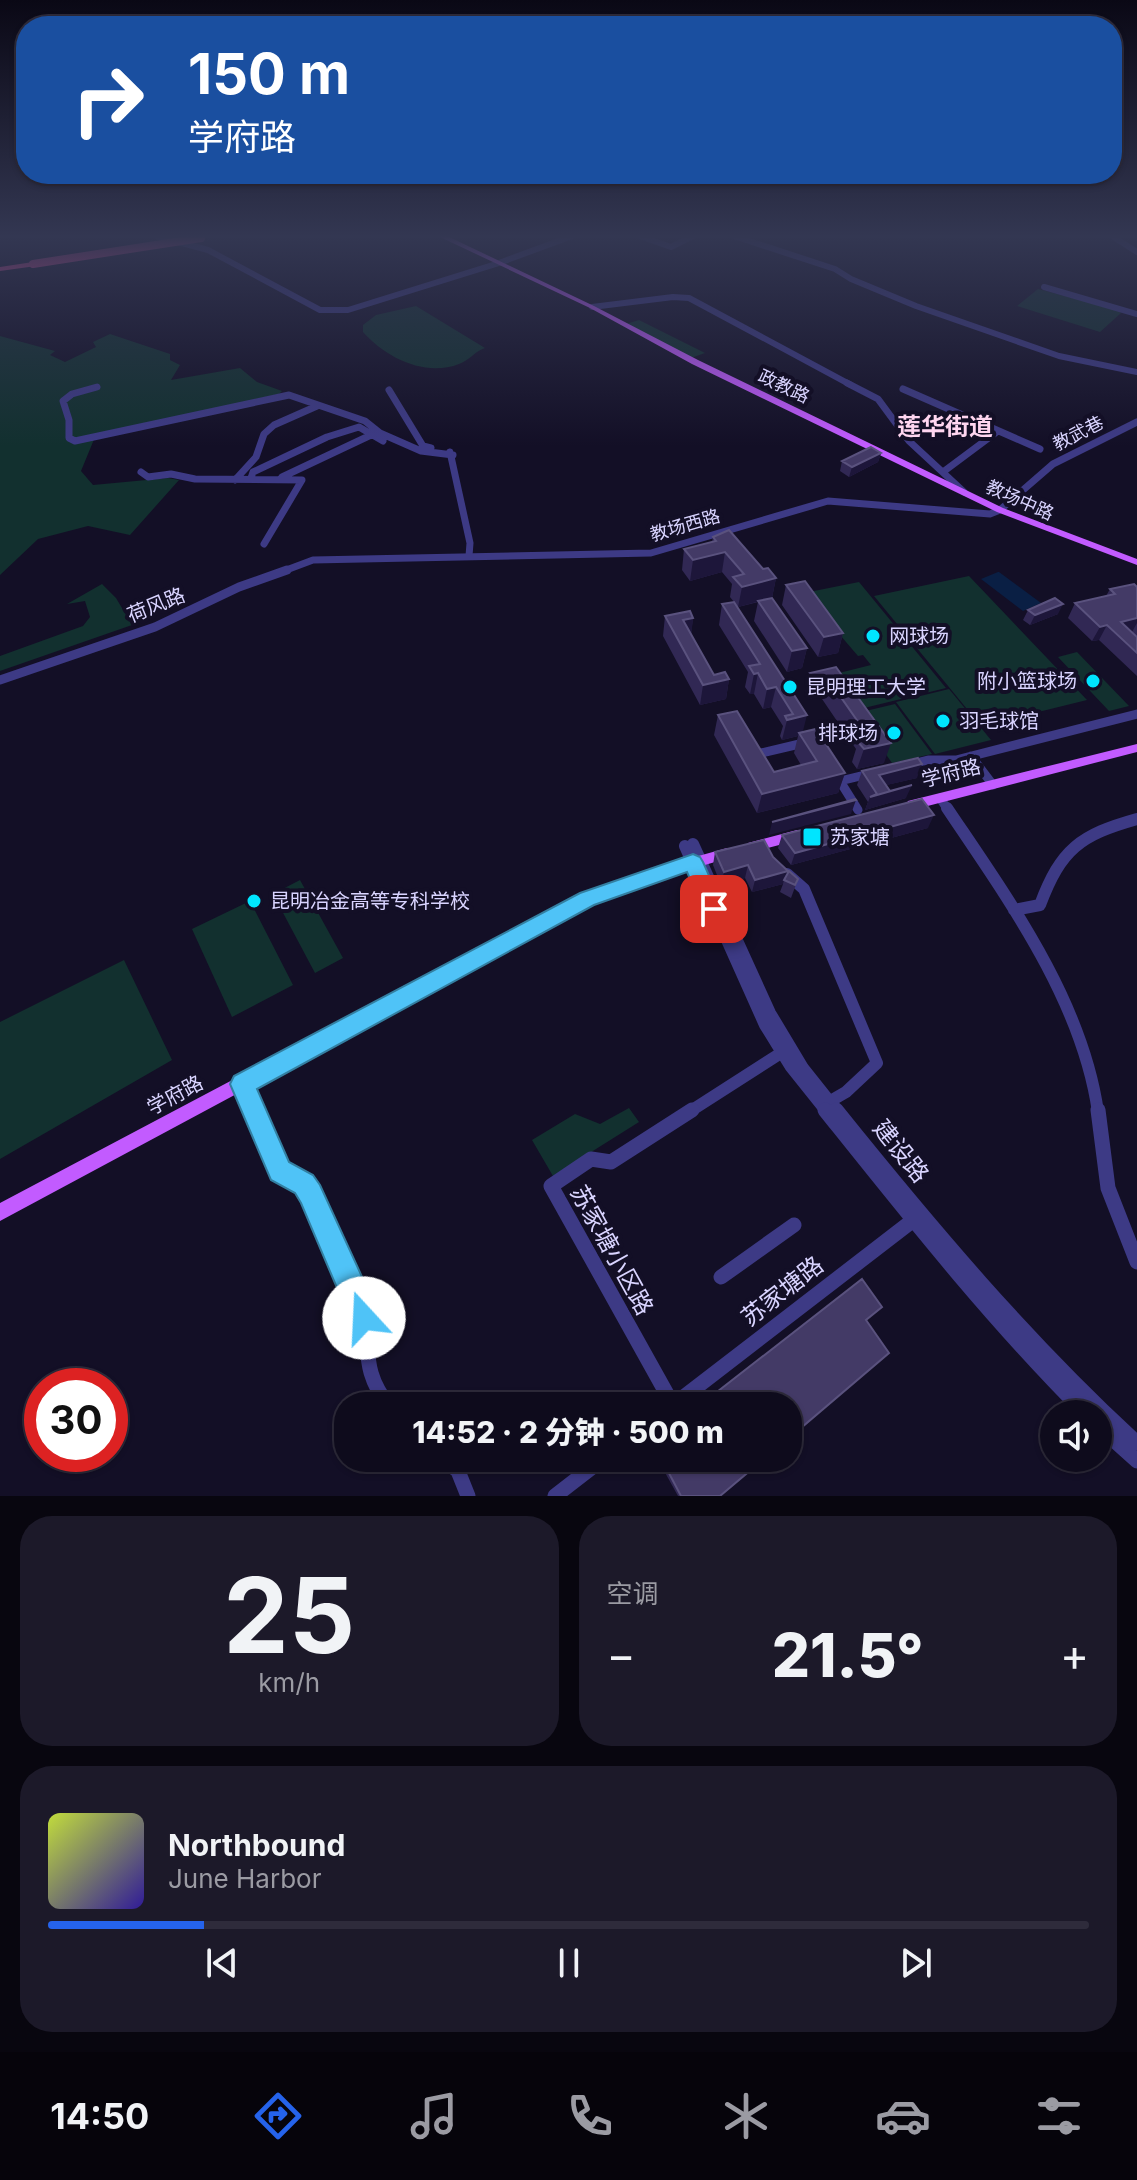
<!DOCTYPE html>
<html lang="zh">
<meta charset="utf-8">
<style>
body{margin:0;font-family:Inter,"Noto Sans SC",sans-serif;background:#1c1929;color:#f1f3f6;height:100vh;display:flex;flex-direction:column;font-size:30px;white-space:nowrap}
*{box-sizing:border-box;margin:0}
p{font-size:26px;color:#9b9ba3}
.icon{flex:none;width:44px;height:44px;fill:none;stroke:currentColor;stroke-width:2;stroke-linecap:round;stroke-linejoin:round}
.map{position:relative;height:1496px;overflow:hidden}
.details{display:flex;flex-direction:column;gap:20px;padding:20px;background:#08060f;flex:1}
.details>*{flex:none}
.top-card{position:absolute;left:16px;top:16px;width:1106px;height:168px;border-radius:32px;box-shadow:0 2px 6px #0004,0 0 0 2px #2e2b3b;background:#1a4fa0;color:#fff;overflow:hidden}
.tools{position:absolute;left:1040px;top:1400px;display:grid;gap:16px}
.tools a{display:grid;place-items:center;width:72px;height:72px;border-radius:50%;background:#0e0b1c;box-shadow:0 2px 6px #0004,0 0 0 2px #2e2b3b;font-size:40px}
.speed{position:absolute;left:24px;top:1368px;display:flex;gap:16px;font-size:40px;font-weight:700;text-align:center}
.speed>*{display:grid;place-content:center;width:104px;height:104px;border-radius:50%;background:#0e0b1c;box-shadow:0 2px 6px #0004,0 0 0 2px #2e2b3b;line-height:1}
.speed .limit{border:12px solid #d22;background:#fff;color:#111}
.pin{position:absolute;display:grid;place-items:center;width:68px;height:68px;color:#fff;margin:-34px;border-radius:16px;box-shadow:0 4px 12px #0006}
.me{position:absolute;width:88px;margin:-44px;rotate:340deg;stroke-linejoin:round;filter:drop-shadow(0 0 6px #0008)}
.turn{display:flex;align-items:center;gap:28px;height:168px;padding:0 40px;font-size:36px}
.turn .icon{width:104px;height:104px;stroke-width:2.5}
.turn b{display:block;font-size:56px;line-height:68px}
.big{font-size:60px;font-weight:800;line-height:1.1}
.details .widget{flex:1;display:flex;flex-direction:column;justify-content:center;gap:12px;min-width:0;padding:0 28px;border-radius:32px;background:#1c1929}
.details .dial{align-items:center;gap:0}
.dial b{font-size:104px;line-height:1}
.song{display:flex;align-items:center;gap:24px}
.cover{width:96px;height:96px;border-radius:12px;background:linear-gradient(135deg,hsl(70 70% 55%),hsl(250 70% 35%))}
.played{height:8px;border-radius:4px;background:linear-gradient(90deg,#2563eb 15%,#2e2b3b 15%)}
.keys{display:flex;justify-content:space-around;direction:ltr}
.heat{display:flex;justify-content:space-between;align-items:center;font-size:44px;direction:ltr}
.details .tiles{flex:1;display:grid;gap:20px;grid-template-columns:1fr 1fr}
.widget:last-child{grid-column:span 2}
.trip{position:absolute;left:334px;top:1392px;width:468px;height:80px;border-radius:32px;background:#0e0b1c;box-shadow:0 2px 6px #0004,0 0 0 2px #2e2b3b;font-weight:800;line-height:80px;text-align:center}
.tabs{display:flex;height:128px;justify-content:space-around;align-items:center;background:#06040b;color:#9b9ba3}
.tabs .icon{width:56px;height:56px}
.tabs .selected{color:#2563eb}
.tabs b{font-size:36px;color:#f1f3f6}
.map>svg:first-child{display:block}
.green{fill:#12302f}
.water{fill:#0a1f44}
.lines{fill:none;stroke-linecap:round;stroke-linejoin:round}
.minor-far4{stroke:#3d3a85;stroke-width:6}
.minor-far3{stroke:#3d3a85;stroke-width:7}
.minor-far2{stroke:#3d3a85;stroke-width:9}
.minor-far1{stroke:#3d3a85;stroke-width:12}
.minor{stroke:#3d3a85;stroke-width:15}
.major{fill:#c25bff;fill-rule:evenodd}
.highway{fill:#ff4fa3;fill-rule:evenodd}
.highway-bridge{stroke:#ff4fa3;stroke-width:8}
.wall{fill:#312854}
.shaded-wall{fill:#1d163a}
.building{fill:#433a66;stroke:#5a527e;stroke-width:2}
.route{fill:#4fc3f7;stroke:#337fa1;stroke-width:2}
.poi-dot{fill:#00e5ff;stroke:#130f26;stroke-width:3}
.labels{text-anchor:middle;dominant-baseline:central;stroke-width:8;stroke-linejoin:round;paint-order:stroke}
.far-street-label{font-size:18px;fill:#d9d4ff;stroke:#130f26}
.street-label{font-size:20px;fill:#d9d4ff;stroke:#130f26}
.poi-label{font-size:20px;fill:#d9d4ff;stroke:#130f26;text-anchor:start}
.far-district-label{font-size:24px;font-weight:bold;fill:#ffd6f0;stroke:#130f26}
.near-street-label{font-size:24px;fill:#d9d4ff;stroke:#130f26}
</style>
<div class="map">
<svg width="1137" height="1496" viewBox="0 0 1137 1496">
<rect width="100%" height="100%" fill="#130f26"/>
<path class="green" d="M1038,289L1118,310L1121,313L1100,332L1017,306Z
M416,306L485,348C475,351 470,360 459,364C425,377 386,358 363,332V325L376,315Z
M639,320L705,353L691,358L626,324Z
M110,334L170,354V360L180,365L171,380L240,368L257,382L282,391L279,394L95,437L81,471L93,485L168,478L179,480L130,535L88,526L38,539L0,575V336L55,351L50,355L65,362L96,347L93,342Z
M969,576L1087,700L981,726L874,596Z
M859,582L946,688L856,710L831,675L871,665L863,655L858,656L804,593Z
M102,584L116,598L132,625L0,671V656L83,626L90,617L85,601L67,604Z
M1077,652L1129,706L1109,711L1058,657Z
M949,689L991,740L935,754L896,702Z
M895,704L932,754L892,763L857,713Z
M300,880L343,958L315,973L273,894Z
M250,901L293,985L232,1017L192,929Z
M124,960L172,1060L0,1159V1022Z
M629,1108L639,1122L553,1176L532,1140L575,1114L600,1124Z"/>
<path class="water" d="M998,572H999L1041,603L1023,611L981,579Z"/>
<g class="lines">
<path class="minor-far4" d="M156,236L208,250L320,310H348L499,263L572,236
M640,236L671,247L693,236
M734,236L835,269L851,279L916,306L1059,356L1137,372
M1112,236L1137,252
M1044,287L1137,314
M592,307L673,297L689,298L851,385"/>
<path class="minor-far3" d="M847,383L878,399L909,441L964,492
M97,387L72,394L63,401L69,420V438L75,441L289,395L365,421L380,433L421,451L453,455
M903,389L1040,449
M389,390L423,446L431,448
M450,452L470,543L469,556
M141,472L148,477L171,474L195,479L302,480L264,544
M943,472L998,431
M282,477L371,435
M251,478L253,472L327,437L359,427L383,441
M235,480L256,457L264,434L274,425L317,406
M281,572L313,560L651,553L828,501L990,514L1000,510L1053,464L1137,422"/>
<path class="minor-far2" d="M0,680L155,627L239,587L287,570
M761,753L808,742
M971,756L993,785
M908,765L928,760H956L1137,714
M838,778L858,810
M840,781L873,773
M940,798L948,810"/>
<path class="minor-far1" d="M947,808C1008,899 1082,1000 1098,1112
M693,844L770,1013L803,1068L838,1112
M685,846L765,1025L791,1067L827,1112
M787,874L804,889L877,1063L846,1092L827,1103
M1014,910L1040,905C1061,849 1080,835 1137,819
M242,1084L254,1112
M689,1112L781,1053"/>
<path class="minor" d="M253,1110L280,1171L304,1184L310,1194C326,1229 346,1265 359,1301C374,1342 357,1366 389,1406
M825,1110C909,1215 991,1319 1086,1414
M836,1110C930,1227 1026,1341 1137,1443
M1098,1110L1108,1188L1137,1262
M721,1277L794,1225
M673,1405L551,1186L591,1159L611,1162L692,1110
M672,1406L916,1218
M1098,1426L1137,1461
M442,1458L458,1471L468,1496
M555,1496L604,1458"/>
<path class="major" d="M438,236H447L594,306L698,360L1003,508L1137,559V565L997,512L692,364L590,308Z
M1137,744V752L912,810L908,809L906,805L908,801L912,800Z
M797,830L802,831L803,835L802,839L753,852L748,851L746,847L748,843Z
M727,848L732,849L734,853L732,857L647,882L592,903L0,1221V1203L582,895L645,871Z"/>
<path class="highway" d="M33,262H36V266L0,271V267Z"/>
<path class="highway-bridge" d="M33,264L201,238"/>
</g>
<path class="wall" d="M881,453L878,462L849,477L840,471L842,461Z
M713,537L776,578L772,598L807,648L802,668L787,672L754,621L758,602L738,607L730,597L732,584L722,572L690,581L682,570L684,549L712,542Z
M786,585L843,633L838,653L818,657L782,605Z
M1137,587V676L1099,640L1092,641L1068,618L1075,603L1106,596L1110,589Z
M734,602L803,732L845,773L838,793L757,813L714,735L718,715L774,772L801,765L794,753L798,736L782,740L780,736L783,726L771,707L763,709L754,694H750L745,687L748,672L719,625L722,604Z
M1028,610L1058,614L1030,625L1023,620Z
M665,616L693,618L691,634L714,675L729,679L726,699L700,705L663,636Z
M836,667L884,763L857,769L852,762L856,749L820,696L809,699L805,693L810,673Z
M862,771L917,778L886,785L890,791L906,798L865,810L868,802L857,785Z
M928,828L791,865L778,848L782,835Z
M715,852L773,857L788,871L787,874L798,879L791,898L780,892L783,884L752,892L745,878L721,885L713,865Z
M657,1458H765L720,1496H678Z"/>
<path class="shaded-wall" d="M881,453L878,462L849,477L852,467Z
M725,552L722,572L690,581L693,560Z
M776,578L772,598L738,607L742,587Z
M1063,604L1058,614L1030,625L1035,615Z
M693,618L691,638L683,620Z
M1137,618V623L1132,632L1121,622Z
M1107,625L1099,640L1092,641L1100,627Z
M843,633L838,653L818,657L824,637Z
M807,648L802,668L787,672L792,651Z
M758,673L754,694H750L754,674Z
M826,676L820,696L809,699L815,679Z
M729,679L726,699L700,705L703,685Z
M776,687L771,707L763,709L767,689Z
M807,715L802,735L799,733L798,736L782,740L787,720Z
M891,743L884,763L857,769L864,749Z
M922,764L917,778L874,788L879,775Z
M845,773L838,793L757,813L762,794Z
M912,785L906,798L865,810L870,797Z
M856,800L851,814L769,835L772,822Z
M934,815L928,828L791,865L795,853Z
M748,865L745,878L721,885L724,872Z
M788,871L785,880H784L783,884L752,892L755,880Z"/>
<path class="building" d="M871,447L881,453L852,467L842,461Z
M729,530L763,569L768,568L776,578L742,587L733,577L744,574L725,552L693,560L684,549L716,541L713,537Z
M805,581L843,633L824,637L786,585Z
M1134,584L1137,587V618L1121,622L1137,637V653L1107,625L1100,627L1075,603L1115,594L1110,589Z
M772,598L807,648L792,651L758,601Z
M1055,598L1063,604L1035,615L1028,610Z
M734,602L807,715L787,720L785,716L793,714L776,687L767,689L758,673L754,674L749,666L760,664L722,604Z
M690,611L693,618L683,620L714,675L725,672L729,679L703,685L665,616Z
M836,667L891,743L864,749L858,742L870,739L826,676L815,679L810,673Z
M737,711L774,772L817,761L799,733L816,729L845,773L762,794L718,715Z
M918,758L922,764L879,775L890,791L912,785L870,797L877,794L862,771Z
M855,799L856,800L772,822Z
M922,799L934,815L795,853L782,835Z
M764,840L773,857L788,871L755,880L748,865L724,872L715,852Z
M789,871L798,879L795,885L784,880Z
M862,1279L882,1307L866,1320L889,1353L788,1439V1406H699Z
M661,1458H765L720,1496H681Z"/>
<linearGradient id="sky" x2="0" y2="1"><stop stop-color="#0a0815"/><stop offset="0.53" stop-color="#333752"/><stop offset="1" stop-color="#333752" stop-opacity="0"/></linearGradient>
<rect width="1137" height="446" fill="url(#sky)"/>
<path class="route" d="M693,854L700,857L703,862L724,909L721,916L714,918L706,916L687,872L594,905L257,1089L289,1162L313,1175L320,1185L374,1303L378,1318L374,1328L364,1332L354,1328L301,1203L295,1193L271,1180L230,1084L234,1076L580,893Z"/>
<g class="poi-dot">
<circle cx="873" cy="636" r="8"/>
<circle cx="1093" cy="681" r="8"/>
<circle cx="790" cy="687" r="8"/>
<circle cx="943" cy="721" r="8"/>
<circle cx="894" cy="733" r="8"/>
<rect x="802" y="827" width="20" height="20" rx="4"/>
<circle cx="254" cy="901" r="8"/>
</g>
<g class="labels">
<g class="far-street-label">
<text transform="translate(784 386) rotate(25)">政教路</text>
<text transform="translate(1078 433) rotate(-27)">教武巷</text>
<text transform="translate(1020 500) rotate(24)">教场中路</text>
<text transform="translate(685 525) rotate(-16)">教场西路</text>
</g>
<g class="street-label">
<text transform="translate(156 605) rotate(-22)">荷风路</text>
<text transform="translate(951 773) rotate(-14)">学府路</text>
<text transform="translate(175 1095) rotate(-28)">学府路</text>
</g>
<g class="poi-label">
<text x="889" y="636">网球场</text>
<text x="1077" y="681" text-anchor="end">附小篮球场</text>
<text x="806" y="687">昆明理工大学</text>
<text x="959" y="721">羽毛球馆</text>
<text x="878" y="733" text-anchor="end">排球场</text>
<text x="830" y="837">苏家塘</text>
<text x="270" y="901">昆明冶金高等专科学校</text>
</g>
<g class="far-district-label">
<text x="945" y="426">莲华街道</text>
</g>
<g class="near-street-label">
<text transform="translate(901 1151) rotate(51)">建设路</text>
<text transform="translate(612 1250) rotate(61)">苏家塘小区路</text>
<text transform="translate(782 1291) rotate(-38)">苏家塘路</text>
</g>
</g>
</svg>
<div class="tools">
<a><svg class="icon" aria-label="sound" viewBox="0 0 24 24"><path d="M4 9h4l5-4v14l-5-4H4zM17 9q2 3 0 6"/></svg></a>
</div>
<div class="speed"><div class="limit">30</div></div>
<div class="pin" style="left:714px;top:909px;background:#d93025"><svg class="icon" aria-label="arrive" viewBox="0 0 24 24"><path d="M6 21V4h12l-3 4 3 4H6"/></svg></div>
<svg class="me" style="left:364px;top:1318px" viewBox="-20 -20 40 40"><circle r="19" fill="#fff"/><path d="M0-13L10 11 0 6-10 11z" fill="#4fc3f7"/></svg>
<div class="trip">14:52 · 2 分钟 · 500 m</div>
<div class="top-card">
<div class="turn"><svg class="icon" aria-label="right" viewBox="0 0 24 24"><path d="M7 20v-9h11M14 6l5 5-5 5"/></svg><div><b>150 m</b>学府路</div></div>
</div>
</div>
<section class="details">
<div class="tiles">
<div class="widget dial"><b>25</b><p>km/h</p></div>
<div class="widget"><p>空调</p>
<div class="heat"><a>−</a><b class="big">21.5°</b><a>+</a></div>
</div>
<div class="widget">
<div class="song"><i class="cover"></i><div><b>Northbound</b><p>June Harbor</p></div></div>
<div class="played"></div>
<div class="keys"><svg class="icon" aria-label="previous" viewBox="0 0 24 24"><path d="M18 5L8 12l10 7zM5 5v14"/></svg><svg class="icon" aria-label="pause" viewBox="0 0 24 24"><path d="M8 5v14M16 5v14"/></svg><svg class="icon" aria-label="next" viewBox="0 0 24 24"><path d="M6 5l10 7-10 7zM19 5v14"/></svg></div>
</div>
</div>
</section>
<nav class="tabs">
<b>14:50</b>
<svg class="icon selected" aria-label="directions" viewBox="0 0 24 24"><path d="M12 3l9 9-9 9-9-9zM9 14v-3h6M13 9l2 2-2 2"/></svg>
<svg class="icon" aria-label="music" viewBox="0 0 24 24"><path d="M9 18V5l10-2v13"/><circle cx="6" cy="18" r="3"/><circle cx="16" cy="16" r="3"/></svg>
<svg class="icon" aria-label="phone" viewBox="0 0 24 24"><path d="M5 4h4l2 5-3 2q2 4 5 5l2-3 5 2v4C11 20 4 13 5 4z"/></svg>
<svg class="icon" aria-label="climate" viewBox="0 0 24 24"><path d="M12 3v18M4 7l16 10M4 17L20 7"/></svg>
<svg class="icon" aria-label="car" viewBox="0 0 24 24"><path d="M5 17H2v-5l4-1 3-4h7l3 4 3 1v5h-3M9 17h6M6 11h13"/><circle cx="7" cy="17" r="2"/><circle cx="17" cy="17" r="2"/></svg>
<svg class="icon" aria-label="filters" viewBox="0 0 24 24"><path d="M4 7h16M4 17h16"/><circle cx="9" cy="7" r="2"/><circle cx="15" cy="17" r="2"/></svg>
</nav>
